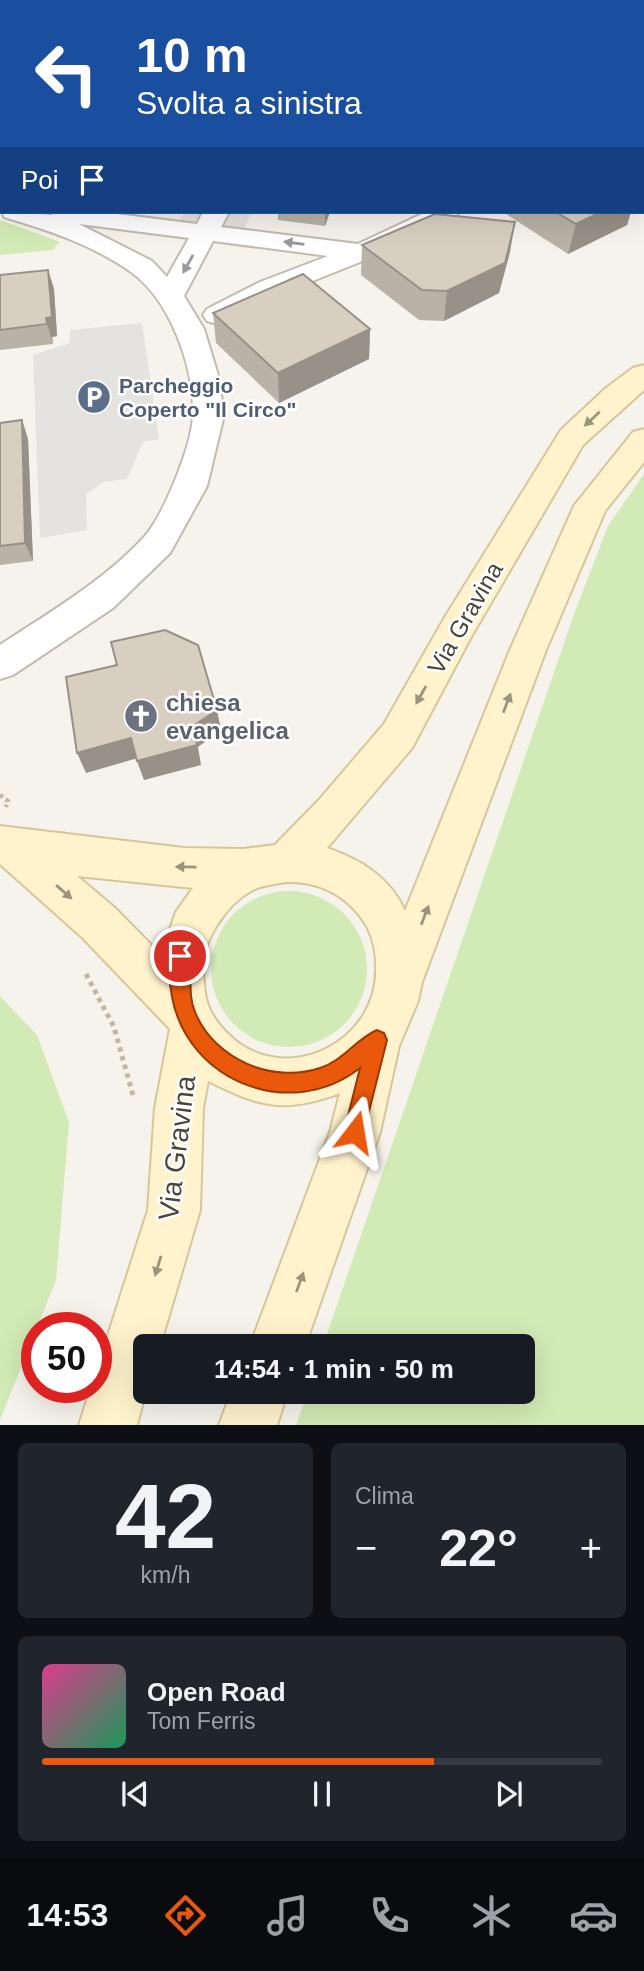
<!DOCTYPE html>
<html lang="it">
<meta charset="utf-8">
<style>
body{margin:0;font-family:Arial,sans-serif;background:#20242c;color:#f1f3f6;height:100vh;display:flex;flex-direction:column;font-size:26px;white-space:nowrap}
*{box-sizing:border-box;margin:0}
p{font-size:23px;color:#9ea1a6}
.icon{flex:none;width:38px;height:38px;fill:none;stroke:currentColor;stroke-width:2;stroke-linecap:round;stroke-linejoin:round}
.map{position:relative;height:1425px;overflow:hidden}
.drawer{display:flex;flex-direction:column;gap:18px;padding:18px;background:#0d0f14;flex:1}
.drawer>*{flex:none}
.top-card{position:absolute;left:0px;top:0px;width:644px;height:214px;box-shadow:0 7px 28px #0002;background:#1a4fa0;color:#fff;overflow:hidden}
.speed{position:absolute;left:21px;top:1312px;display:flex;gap:14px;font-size:35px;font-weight:700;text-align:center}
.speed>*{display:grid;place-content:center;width:91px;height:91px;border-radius:50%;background:#171b24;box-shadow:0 7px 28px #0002;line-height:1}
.speed .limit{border:10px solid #d22;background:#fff;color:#111}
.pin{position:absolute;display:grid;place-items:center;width:60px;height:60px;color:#fff;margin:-30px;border:4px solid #fff;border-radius:50%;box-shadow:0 2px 7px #0007}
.me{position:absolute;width:77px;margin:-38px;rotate:14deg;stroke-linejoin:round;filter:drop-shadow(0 0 5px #0008)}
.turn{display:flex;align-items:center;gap:24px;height:147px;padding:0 21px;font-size:32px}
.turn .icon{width:91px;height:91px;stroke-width:2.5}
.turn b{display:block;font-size:49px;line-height:60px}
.then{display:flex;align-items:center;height:66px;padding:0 21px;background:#0003;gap:14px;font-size:26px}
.big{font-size:52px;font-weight:700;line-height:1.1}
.drawer .tile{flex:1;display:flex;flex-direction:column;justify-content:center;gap:10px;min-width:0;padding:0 24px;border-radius:10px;background:#20242c}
.drawer .dial{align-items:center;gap:0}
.dial b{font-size:91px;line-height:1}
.song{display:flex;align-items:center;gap:21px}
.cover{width:84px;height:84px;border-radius:10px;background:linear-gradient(135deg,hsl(330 70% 55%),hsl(150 70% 35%))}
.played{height:7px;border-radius:4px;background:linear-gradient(90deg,#ea580c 70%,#363941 70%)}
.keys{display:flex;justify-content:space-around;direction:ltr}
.heat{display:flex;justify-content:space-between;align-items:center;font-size:38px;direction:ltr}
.drawer .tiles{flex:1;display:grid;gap:18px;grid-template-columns:1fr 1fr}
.tile:last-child{grid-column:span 2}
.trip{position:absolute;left:133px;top:1334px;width:402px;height:70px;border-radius:10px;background:#171b24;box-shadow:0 7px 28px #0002;font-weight:700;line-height:70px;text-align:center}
.dock{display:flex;height:112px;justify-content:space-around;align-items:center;background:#090b0e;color:#9ea1a6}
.dock .icon{width:49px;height:49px}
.dock .on{color:#ea580c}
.dock b{font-size:32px;color:#f1f3f6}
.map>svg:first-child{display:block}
.green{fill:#d2eab5}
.parking{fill:#e5e3e0}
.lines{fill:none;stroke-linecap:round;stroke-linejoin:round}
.street-casing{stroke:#c2bbae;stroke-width:4}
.secondary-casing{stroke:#d6c79b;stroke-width:4}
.path-far1{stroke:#c4b79f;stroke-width:4.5;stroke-dasharray:3.5 3.5;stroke-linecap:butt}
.path{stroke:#c4b79f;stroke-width:5;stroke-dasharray:4.5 4.5;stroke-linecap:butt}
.street{fill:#fff;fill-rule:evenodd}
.secondary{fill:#fff3cd;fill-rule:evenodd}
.wall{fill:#bab2a6}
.shaded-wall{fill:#979187}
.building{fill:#d8cfc1;stroke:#979187;stroke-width:2}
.oneway{fill:#9c9892}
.oneway2{fill:#9c937c}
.route{fill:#ea580c;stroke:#983908;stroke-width:2}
.labels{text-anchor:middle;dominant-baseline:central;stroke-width:5;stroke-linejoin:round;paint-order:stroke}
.far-service-label{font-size:21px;font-weight:bold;fill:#4e5e75;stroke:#fff;text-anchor:start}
.street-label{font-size:24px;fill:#4b4439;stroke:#fff}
.worship-label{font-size:24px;font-weight:bold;fill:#5b616d;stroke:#fff;text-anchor:start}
.near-street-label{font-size:28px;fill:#4b4439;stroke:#fff}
</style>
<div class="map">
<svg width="644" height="1425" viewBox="0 0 644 1425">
<rect width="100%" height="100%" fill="#f6f3ec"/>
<path class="green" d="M0,220L60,242L52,250L0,255Z
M644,474V1425H296L308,1391H523V1346H323L574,614L608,526Z
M211 969a78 78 0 1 1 156 0a78 78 0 1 1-156 0Z
M0,996L37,1035L69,1122L56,1280L0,1420Z"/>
<path class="parking" d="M184,212H252L244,229L180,221Z
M142,323L159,439L143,442L127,479L104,482L86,494L87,530L40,538L33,355L70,343V330Z"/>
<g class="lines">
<g class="street-casing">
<path id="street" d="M43,0H64L42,2Z
M316,0H336L315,2Z
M0,54H2L0,68Z
M2,210L52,215L54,212H101L197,224L203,212H229L221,227L358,244L426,212H459L455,217L370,258L280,294L217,324L207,321L203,315L207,309L260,282L328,256L213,241L184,296L204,329L218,375L224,415L207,486L170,553L113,608L13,675L0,679V645C50,612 104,581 145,536C164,514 193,443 193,414C194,366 170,300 131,272C93,245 48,230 4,217ZM79,224L189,238L167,277L152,261Z"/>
</g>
<g class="secondary-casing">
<path id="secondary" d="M566,0H589L590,2H567Z
M642,19H644V32H642Z
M644,365V390L583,445L471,637L412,748L327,848C361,860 390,877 405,911L510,650L574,506L633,432L644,429V462L605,511L546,650L422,982L418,1001L399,1046L380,1132L305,1346H250L330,1132L340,1093C283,1114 261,1107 208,1081L203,1108L200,1210L160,1346H145L146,1391L137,1425H79L91,1388H96V1373L148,1210L155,1108L170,1029L83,938L0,864V826L184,848L243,849L275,845L319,800L384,724L445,617L561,430L606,388L633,368ZM77,876L193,888L176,912L161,955L115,908ZM286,882C318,881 345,894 363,920C372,933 376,950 376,965C380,1044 282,1090 227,1033C218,1024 211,1015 207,1002C204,993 204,981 203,971C201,939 231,897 260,887C268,885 278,883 286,882Z
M232,1391H288L277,1425H219Z"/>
</g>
<path class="path-far1" d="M0,795L8,801L6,807"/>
<path class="path" d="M86,974L114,1027L134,1099"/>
<use href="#street" class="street"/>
<use href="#secondary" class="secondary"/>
</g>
<path class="wall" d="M2,77V180L0,182V79Z
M644,116V165L642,164V117Z
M278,212H330L325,226L278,220Z
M503,212H631L627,225L568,254Z
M362,245L510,252L499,293L444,321L419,320L361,275Z
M48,270L54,289L57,336L52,337L53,344L0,350V275Z
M213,313L370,329L369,359L279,403L216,343Z
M22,420L28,439L33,561L0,565V423Z"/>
<path class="shaded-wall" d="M112,0H142L140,2H111Z
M256,0H273L272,2H255Z
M2,138V155L0,149V141Z
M0,160L2,166V180L0,182Z
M325,212H330L325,226Z
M601,212H631L627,225L568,254L576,224Z
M515,222L510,252L499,293L444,321L447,291Z
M48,270L54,289L57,336L52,337L53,344L47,324L46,318Z
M370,329L369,359L279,403L278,373Z
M22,420L28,439L33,561L25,543Z
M217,710L221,730L198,747L201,765L144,780L137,761Z
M131,738L138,758L86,773L77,753Z"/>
<path class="building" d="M68,0H112L111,2H67Z
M212,0H256L255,2H211Z
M364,0H405L404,2H363Z
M2,77V138L0,141V79Z
M644,116V130L642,129V117Z
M556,212H601L576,224Z
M435,214L515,222L505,263L447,291L422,290L362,245Z
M48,270L52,317L46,318L47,324L0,330V275Z
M303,274L370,329L278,373L213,313Z
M22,420L25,543L0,546V423Z
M165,630L198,645L217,710L193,726L197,745L137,761L131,738L77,753L66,677L117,665L111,642Z"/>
<defs><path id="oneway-solid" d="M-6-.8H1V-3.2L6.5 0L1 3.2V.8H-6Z" transform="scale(1.75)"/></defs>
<g class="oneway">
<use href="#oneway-solid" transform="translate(294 243) rotate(-172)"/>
<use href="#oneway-solid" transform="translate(188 264) rotate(119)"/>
</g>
<g class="oneway2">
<use href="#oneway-solid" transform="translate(592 419) rotate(137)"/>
<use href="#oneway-solid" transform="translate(421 695) rotate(119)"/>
<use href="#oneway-solid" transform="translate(507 703) rotate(-69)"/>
<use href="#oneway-solid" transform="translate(186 867) rotate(-179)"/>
<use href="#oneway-solid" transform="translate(64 892) rotate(41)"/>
<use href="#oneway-solid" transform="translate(425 915) rotate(-69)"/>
<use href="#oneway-solid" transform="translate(158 1266) rotate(107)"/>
<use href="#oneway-solid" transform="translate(300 1282) rotate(-70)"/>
</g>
<path class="route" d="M180,947L187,949C195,968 186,992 195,1012C214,1059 272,1084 320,1068C343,1061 356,1039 377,1030L384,1033L387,1040L362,1139L355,1142L347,1139L344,1132L360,1068C291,1122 188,1082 172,997C169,982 168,963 174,949Z"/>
<defs>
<g id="parking-disc" transform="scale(1.75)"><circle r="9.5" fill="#5c6f8a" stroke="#fff"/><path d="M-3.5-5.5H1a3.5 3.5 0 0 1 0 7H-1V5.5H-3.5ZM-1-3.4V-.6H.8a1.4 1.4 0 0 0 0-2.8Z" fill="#fff"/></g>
<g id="church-disc" transform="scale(1.75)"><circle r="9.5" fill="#6b7280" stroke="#fff"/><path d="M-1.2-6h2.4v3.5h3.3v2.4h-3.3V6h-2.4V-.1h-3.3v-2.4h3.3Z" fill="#fff"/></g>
</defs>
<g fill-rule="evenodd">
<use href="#parking-disc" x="94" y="397"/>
<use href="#church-disc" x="141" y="716"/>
</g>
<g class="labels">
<g class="far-service-label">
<text x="119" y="385">Parcheggio<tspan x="119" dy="24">Coperto "Il Circo"</tspan></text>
</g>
<g class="street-label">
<text transform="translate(465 618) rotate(-60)">Via Gravina</text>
</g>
<g class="worship-label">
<text x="166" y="702">chiesa<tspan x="166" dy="28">evangelica</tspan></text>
</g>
<g class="near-street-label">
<text transform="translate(177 1148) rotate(-83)">Via Gravina</text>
</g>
</g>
</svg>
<div class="speed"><div class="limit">50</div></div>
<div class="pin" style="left:180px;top:956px;background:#d93025"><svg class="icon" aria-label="arrive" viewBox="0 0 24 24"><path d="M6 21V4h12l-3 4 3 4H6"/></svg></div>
<svg class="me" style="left:355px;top:1132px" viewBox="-20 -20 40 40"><path d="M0-17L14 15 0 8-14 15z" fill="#ea580c" stroke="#fff" stroke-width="4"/></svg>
<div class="trip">14:54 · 1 min · 50 m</div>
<div class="top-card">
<div class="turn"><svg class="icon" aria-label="left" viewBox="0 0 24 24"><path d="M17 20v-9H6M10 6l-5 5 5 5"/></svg><div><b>10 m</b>Svolta a sinistra</div></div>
<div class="then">Poi<svg class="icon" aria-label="arrive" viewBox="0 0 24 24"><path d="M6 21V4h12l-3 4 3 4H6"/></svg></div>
</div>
</div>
<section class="drawer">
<div class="tiles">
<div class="tile dial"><b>42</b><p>km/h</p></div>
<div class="tile"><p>Clima</p>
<div class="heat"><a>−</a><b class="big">22°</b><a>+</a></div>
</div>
<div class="tile">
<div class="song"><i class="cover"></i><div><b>Open Road</b><p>Tom Ferris</p></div></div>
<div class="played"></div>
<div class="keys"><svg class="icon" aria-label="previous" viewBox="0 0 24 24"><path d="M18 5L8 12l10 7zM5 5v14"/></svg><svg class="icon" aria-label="pause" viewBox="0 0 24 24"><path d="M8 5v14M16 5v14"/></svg><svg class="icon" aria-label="next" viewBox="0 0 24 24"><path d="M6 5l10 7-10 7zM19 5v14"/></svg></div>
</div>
</div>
</section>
<nav class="dock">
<b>14:53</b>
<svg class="icon on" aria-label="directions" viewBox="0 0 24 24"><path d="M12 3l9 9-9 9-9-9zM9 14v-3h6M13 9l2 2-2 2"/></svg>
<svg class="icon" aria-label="music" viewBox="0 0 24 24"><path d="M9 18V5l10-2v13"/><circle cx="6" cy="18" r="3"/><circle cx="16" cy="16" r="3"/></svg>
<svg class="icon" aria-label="phone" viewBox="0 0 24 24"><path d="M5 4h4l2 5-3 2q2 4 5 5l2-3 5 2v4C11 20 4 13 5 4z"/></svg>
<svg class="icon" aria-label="climate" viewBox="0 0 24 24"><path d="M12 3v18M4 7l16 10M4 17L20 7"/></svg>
<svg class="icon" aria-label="car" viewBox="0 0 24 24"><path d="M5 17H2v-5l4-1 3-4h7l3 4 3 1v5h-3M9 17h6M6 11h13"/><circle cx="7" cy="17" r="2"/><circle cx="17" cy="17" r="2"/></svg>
</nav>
